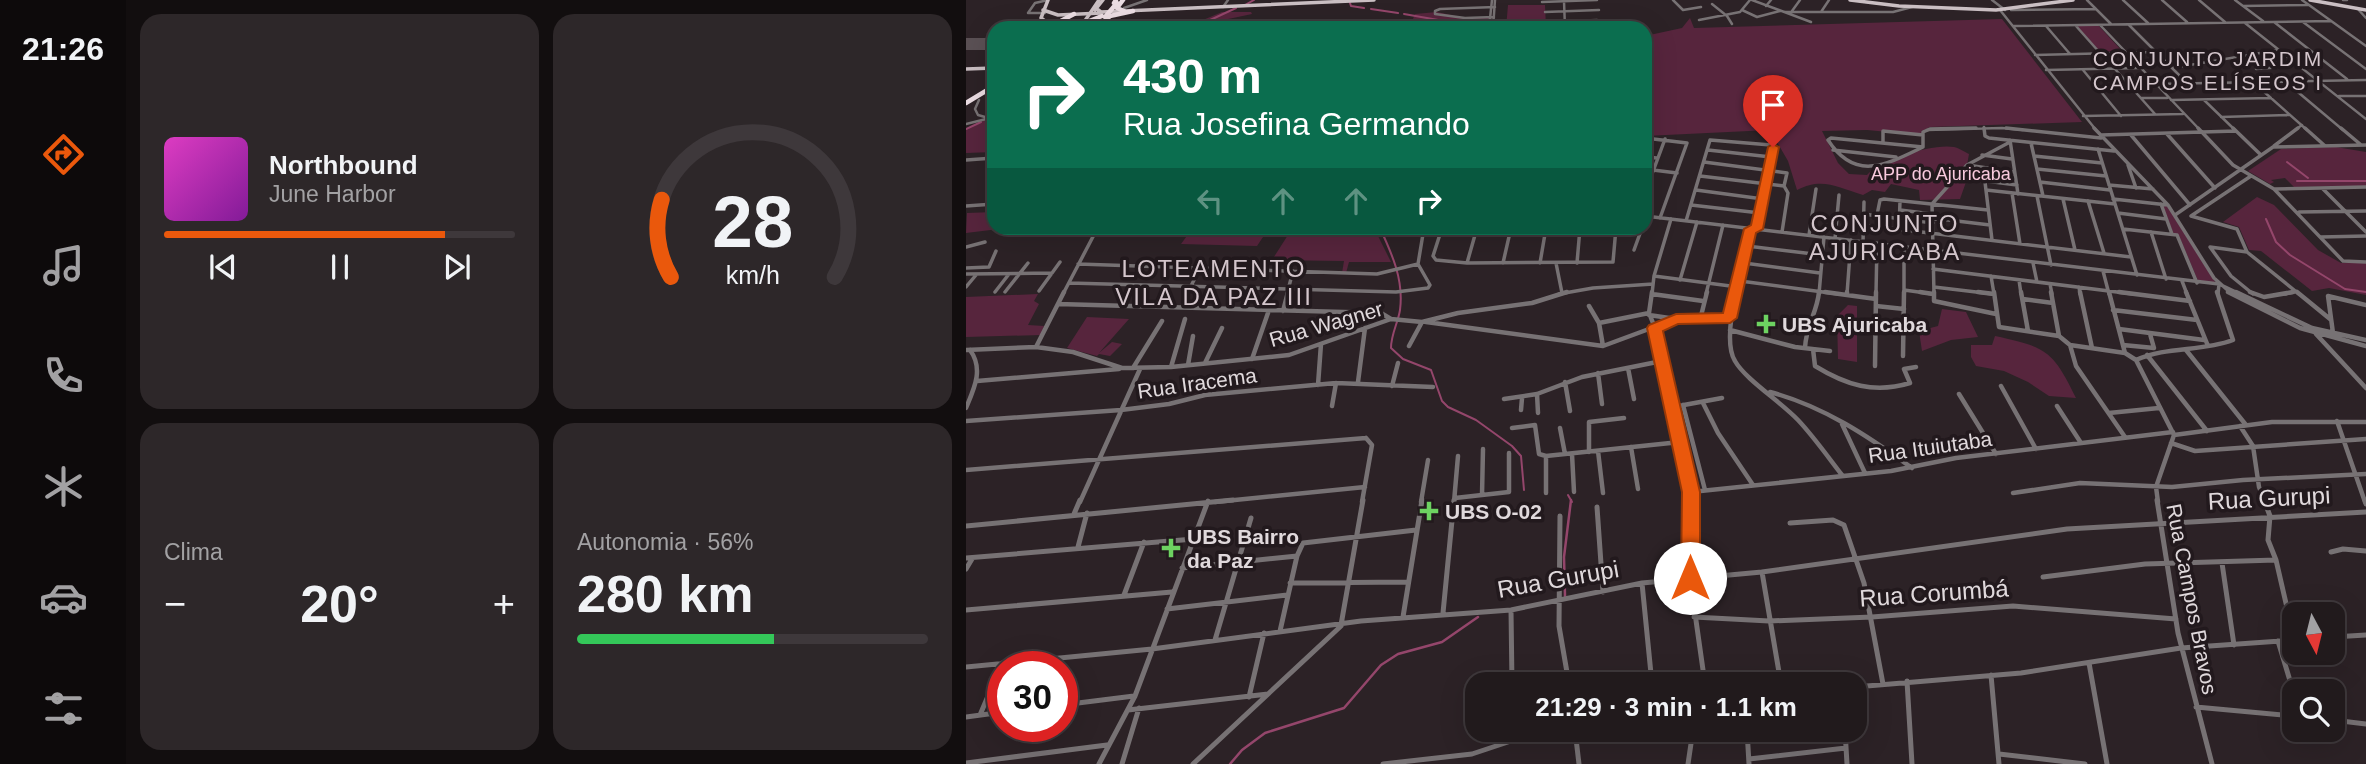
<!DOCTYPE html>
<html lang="pt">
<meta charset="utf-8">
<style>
body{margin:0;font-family:Helvetica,sans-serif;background:#2d2729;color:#f1f3f6;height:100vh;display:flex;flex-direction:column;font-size:26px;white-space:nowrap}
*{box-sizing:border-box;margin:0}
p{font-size:23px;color:#a2a1a3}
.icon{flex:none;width:38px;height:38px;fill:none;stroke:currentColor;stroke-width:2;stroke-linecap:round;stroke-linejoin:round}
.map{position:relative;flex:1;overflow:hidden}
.details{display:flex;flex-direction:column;gap:14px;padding:14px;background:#120e0f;width:840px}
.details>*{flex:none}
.banner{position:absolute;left:21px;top:21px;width:665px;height:214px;border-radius:21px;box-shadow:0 7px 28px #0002,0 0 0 2px #3e383b;background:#0b6e4f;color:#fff;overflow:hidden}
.needle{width:46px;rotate:173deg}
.controls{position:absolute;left:1316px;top:602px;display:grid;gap:14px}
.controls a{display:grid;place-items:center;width:63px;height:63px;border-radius:14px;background:#211a1c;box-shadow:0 7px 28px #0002,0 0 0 2px #3e383b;font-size:35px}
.speed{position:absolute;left:21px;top:651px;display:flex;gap:14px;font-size:35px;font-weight:700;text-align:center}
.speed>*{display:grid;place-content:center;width:91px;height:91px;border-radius:50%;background:#211a1c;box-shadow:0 7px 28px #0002,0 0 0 2px #3e383b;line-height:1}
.speed .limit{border:10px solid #d22;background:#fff;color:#111}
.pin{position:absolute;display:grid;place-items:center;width:60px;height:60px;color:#fff;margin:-72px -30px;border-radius:50% 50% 50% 0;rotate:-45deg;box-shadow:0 0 7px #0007}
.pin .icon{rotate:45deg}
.me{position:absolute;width:77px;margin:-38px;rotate:0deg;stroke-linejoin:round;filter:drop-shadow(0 0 5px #0008)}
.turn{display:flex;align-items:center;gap:24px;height:147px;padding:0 21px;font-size:32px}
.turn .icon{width:91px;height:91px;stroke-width:2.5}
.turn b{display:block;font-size:49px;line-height:60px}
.lanes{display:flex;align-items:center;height:66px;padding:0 21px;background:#0003;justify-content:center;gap:35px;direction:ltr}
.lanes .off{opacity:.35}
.big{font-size:52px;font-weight:800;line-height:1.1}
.details .tile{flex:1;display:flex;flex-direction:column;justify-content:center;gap:10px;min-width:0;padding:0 24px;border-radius:21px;background:#2d2729}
.details .dial{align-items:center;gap:0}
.dial svg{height:182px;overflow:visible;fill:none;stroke:#3e383b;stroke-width:7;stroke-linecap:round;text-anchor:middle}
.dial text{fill:#f1f3f6;stroke:none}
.song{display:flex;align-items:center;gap:21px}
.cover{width:84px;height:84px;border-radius:10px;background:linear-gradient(135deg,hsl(310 70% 55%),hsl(290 70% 35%))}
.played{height:7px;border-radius:4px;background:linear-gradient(90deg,#ea580c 80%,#3e383b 80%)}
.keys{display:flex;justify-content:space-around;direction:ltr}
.heat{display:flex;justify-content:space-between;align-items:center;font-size:38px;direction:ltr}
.charge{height:10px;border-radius:5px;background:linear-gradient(90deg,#34c759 56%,#3e383b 0)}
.details .tiles{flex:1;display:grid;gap:14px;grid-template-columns:repeat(2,1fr)}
.trip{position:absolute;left:499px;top:672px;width:402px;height:70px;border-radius:21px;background:#211a1c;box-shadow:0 7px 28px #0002,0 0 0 2px #3e383b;font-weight:800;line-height:70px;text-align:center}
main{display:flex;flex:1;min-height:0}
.tabs{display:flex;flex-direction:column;width:126px;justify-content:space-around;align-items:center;background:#0d0a0b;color:#a2a1a3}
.tabs .icon{width:49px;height:49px}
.tabs .on{color:#ea580c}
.tabs b{font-size:32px;color:#f1f3f6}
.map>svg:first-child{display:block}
.green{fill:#57253d}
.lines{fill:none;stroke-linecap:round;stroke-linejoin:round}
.stream-far1{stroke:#94466b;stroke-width:2}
.stream{stroke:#94466b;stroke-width:2.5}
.runway{fill:#5a5054;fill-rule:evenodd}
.minor-far3{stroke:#777274;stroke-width:2.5}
.minor-far2{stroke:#777274;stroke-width:3.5}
.minor-far1{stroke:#777274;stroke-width:4.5}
.minor{stroke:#777274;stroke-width:5}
.major{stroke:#cabfc3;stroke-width:3.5}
.highway{stroke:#ebdde3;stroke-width:4.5}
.major-bridge{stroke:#cabfc3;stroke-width:3.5}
.highway-bridge{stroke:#ebdde3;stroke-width:4.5}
.route{fill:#ea580c;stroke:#983908;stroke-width:2}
.poi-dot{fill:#6dd361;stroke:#22191d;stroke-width:2.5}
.labels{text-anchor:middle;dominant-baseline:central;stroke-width:7;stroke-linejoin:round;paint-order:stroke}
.far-park-label{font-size:18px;fill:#f8cadd;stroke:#22191d}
.far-quarter-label{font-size:21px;letter-spacing:2px;fill:#d4c6cc;stroke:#22191d}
.street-label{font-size:21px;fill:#e0d9dc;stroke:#22191d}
.poi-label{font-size:21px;font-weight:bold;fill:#e0d9dc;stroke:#22191d;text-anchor:start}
.quarter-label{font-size:24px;letter-spacing:2px;fill:#d4c6cc;stroke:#22191d}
.near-street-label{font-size:24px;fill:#e0d9dc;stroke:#22191d}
</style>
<main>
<nav class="tabs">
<b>21:26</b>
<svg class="icon on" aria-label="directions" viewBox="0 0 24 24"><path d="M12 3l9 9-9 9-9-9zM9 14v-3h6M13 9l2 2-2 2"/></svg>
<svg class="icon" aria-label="music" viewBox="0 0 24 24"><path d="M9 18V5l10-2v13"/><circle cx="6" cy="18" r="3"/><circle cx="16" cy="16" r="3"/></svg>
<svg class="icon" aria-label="phone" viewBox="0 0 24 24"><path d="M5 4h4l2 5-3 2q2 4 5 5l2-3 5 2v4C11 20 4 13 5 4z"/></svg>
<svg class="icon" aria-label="climate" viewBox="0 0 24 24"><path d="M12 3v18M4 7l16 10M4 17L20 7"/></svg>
<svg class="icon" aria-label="car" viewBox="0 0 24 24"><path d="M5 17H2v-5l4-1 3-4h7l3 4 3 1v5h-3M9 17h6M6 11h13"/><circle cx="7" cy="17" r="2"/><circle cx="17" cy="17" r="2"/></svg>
<svg class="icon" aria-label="filters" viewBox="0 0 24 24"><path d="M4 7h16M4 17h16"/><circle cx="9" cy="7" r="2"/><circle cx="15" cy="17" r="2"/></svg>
</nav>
<section class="details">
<div class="tiles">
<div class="tile">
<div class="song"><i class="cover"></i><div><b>Northbound</b><p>June Harbor</p></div></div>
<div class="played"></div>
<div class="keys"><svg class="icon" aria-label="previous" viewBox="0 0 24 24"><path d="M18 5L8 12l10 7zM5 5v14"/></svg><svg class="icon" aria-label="pause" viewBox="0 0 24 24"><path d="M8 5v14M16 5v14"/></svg><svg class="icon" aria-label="next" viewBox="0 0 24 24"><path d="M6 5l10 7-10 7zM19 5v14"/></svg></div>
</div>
<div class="tile dial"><svg viewBox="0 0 100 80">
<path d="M14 69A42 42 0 1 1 86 69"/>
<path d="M14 69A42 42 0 0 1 10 35" stroke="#ea580c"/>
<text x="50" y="56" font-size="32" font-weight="700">28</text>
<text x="50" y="72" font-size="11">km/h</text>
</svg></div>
<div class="tile"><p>Clima</p>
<div class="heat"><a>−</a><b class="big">20°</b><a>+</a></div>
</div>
<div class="tile"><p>Autonomia · 56%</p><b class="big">280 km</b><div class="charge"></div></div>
</div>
</section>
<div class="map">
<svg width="1400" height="764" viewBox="0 0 1400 764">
<rect width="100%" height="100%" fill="#2c2226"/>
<path class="green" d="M542,5H579L580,28H540Z
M256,12H285L286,14L248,22L244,27H308L218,28Z
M471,12L499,18H524L523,28L464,27V22L447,19L449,14Z
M724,18L728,28L1036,19L1116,122L964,127L956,131L955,135L901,130L856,131L872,163L883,174L901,175C914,159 968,143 988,147C993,148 999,152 1003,154L1001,165L1013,168L1000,182L994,199L954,200L953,190L925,184L919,192L906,190L897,195C871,187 856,177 831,190L822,161L804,130L679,136V36L716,28Z
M1132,25L1156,51L1134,52L1111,26Z
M21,119H28L26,127L28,128V152L0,153V129Z
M1370,147L1400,152V186L1328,187L1319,178L1305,180L1308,182L1304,184L1282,171L1315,149Z
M1291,197L1308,205L1352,250L1375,263H1400V295L1363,288L1346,291L1295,251L1283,250L1273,227L1257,222Z
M1197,206H1201L1251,285L1233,283L1213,236L1208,235Z
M28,212V228H41L0,233L1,213Z
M223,233L299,234L291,246L215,244Z
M322,235L412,236L425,262H383L380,273H376L378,261L306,260Z
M72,294L68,301L73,304L62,325L78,326L75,335L0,337V297Z
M882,305L891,306V362L872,359L871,316Z
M976,309L1000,312L1012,337L985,340L956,351L953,331L972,326Z
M121,317L163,319L133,353L146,342L156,344L144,356L133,354L131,356L101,348Z
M1029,336C1081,347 1087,351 1110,398L1083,396L1062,382L1038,371L1010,366L1005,357V345H1026Z"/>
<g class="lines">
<path class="stream-far1" d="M384,3L385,6L398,8
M279,5L288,0
M405,9L432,13
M438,14L518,28
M227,28L270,8
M24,116L28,114
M0,129L15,122
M1321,162L1342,178
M1331,181H1400
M1300,219L1310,242L1324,255L1379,289L1400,292
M414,228C426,254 438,280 434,310C432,323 425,334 425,348L437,359L465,370L476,401L482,407L510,420L546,446L555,456L558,490
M602,495L606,502"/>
<path class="stream" d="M599,596L598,557L605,500
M264,764L276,750L299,733L378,708L415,665L432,654L476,642L512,617"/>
<path class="runway" d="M0,38H28V50H0Z"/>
<path class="minor-far3" d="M707,0L717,10L735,7
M786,0L845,22
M1026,0L1039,10
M1121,0L1145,24
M1157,0L1182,23
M1196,0L1221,22
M1233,0L1259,22
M1269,0L1297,21
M1336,0L1400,46
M1377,0H1381
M598,1L599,28
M576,2L631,0
M746,4L761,16L766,24
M800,6L805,0
M1277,6L1342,5
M257,7L262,0
M158,8L181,0
M1391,8L1400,18
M776,10L791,17L814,11
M1034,10L1130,130
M1045,10L1130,9
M826,11L834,0
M579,12L633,10
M819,12H927L946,7
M855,12L863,0
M79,13H62L69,3L82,0
M469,14V11L474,9L529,7
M469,14L499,18L528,17
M733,20L774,12L784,0
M580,22L631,20
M1308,22L1381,79
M1337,22L1400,69
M1279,23L1400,119
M1134,25L1234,130
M1163,25L1221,83
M1047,26L1365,21
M1080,26L1104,54
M1110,26L1134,53
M464,28H474
M523,28L526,0
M527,28L529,0
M1069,55L1190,52
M1300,55L1316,67
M1206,68L1312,50
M1149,69L1189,114
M1290,69L1316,67
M1080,70L1173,68
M1117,70L1155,116
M1274,79L1299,78L1306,81
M1287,82L1341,130
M1320,82L1377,130
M1190,84L1400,80
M1373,96H1400
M1175,98H1201
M13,100L9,109L12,115L19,117
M1205,100L1305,98
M1238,100L1269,130
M1117,116L1217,114
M1255,117L1323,115
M0,124L28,117
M1018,127V130
M961,130L1036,128L1057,130
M1329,130L1336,125"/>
<path class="minor-far2" d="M1018,128L1019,136L1023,138L1148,151
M1040,128L1135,138
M1128,128L1202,205L1248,278L1266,294
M1232,128L1267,165L1308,189L1377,261L1400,262
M1267,128L1295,155
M1339,128L1358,145
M1375,128L1394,144
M1201,134L1249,188
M1135,135L1270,131
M1165,135L1224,205
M679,138L721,143L694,218
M865,138L957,147C920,165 889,182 862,140Z
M1044,140L1052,194
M917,143V131L957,135
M1065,143L1077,196
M1308,146L1332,128
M957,147V132L964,129L1010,128
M1132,149L1171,275
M742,150L805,157
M867,150L930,157
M1016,155L1046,159
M1068,156L1136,163
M679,157L691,158
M0,160L28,158
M738,162L821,173L818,186L822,193L816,232
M1001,165L1048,172
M1162,165L1170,188
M1013,168L1004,179L1051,185
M679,169L711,173
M1071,169L1140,176
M734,176L818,186
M1285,176L1225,216L1271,229L1281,252L1333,294
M1019,182L1026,240
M1074,182L1144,190
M1143,185L1187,189
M1356,188L1400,232
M1309,189L1400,187
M730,190L797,199
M1020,190L1149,204
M679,193L699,139
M1046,193L1054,244
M1071,196L1085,265
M1097,199L1109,250
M1147,199L1202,205
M1122,201L1138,253
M1195,204L1206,234
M725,205L794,213
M0,206L28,204
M934,210L966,214
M1333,212L1400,211
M1152,213L1200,219
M897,214L967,223
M911,215L914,200L918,199L1022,210
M1209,215L1307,147L1400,145
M679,216L1253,284L1274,294
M966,218L1024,225
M720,221L744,140L805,145L808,147L790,229
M897,225L1165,257
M476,228L467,256L470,260L501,263L647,262L650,228
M1157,229L1211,235L1231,283
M131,230L305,234
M933,230L934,201
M1185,232L1200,279
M843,235L850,189
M1355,237L1400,236
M869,239L873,195
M897,242L898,202
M781,246L856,255
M0,247L19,242
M668,250L676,228
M1281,252L1244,247L1265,276L1287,294
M501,263L511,228
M537,263L545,228
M574,263L580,228
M590,263L596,293
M611,263L614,228
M778,263L854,273
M1067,263L1071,282
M112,264L411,274L452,264
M0,268L23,267L30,251
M967,269L1167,294
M1137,271L1143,294
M0,274L86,273
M688,276L772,287
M1025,276L1028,294
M714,280L731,222
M1053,280L1055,294
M774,281L872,294
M1216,281L1221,294
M103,283L430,292L462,288L464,285L452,264L458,228
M1084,284L1086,294
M225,286L234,268
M0,287L10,275
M968,287L1027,294
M1113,287L1114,294
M938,290L967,294
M73,291L94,262
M29,292L43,274
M39,292L62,263
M97,294L131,229
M321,294L327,271
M593,294L627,288L687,284
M686,294L688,276L705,219
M740,294L757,225
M770,294L785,229
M853,294L858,237
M881,294L885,240
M910,294L911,243
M938,294V247
M968,294L966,204L1001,165L1044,142
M1252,294L1253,284
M1319,294L1328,292"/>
<path class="minor-far1" d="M770,292C766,310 759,345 769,361C779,379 815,402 832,420C848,437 862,457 876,475
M859,292L910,299
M954,292L967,294
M968,292V301L1030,314
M1012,292L1028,294
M1028,292L1033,327L1093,336
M1055,292L1062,331
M1085,292L1093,336
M1114,292L1126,348
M1143,292L1159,353L1170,360
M1153,292L1224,301
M1220,292L1242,346
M1262,292L1334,328L1400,346
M1270,292L1346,328L1400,340
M1284,292L1298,297L1327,292
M1331,292L1364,319
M686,294L737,301
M881,295V292
M1057,299L1087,303
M92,304L415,313L425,319
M623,306L633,323L637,346
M910,306L938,309
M1147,310L1231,320
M317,311L322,292
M683,313L689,328L725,502
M683,313L686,292
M683,315L710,319L764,318
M734,320L741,292
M460,322L637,346L710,319
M633,323L683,313
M1153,329L1238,340
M764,330L829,347L864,351
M1367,333L1362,296L1400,305
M1350,334L1400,388
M1093,336L1104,345L1159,353
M1104,345L1110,366L1159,437
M1157,345L1188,348L1184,334
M443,346L456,322
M70,347L98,292
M839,348C840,325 851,313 853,292
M847,349L849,366C880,385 908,394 944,383L938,369L950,367
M0,350L70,347L107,352L156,368L205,367L323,355L425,319L456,322L492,313L566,303L601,292
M1220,350L1280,425
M1181,355L1241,431
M937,356L938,292
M286,359L303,310
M239,363L256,328
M222,365L227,336
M909,366L910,292
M205,367L219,319
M167,368L196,321
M662,368L668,399
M632,373L636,404
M11,381L153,369
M392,382L399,328
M599,382L604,411
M352,385L355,344
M426,386L432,363
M1035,386L1070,449
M804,392C857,406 902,436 946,468
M571,394L572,413
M993,394L1030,454
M538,399L571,394L616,377L696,361
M737,403L752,433L787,485
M717,405L739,490
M366,406L370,383
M1091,406L1115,443
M707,407L756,398
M0,408C8,389 18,369 4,350
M555,410L556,398
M1143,413L1193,408
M0,421L155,410L203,404L239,395L370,383L467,387
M1371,421L1399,502
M876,424L899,473
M1274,426L1287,446L1293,487L1299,502
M546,428L569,425L573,454L580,456
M594,428L599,454
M1208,435L1306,422H1400
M1205,443L1229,451L1400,439
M665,447L672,489
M632,451L637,493
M623,452V422L658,418
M606,454L608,492
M580,456L714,442
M580,456V493
M0,470L400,438
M725,492L925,471L990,458L1207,432
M1047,493L1114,483L1206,487L1277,480L1400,474
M516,495L517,449
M489,498L543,492V453
M114,502L174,369
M249,502L399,487
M396,502L406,445L400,438
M455,502L462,460
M488,502L492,456
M1192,502L1190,487L1208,435L1170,360C1201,346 1235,352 1267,340L1251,292"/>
<path class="minor" d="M725,500L724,578L739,684
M1191,500L1212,633L1246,764
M1298,500L1304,516L1302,540L1310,560L1328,638
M1399,500L1400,504
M631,507L637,592
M108,514L114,500
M594,516L593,626L603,684
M824,523L867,520L878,525L898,583L917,684
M0,526L267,500
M112,547L121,513
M1365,552L1377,549L1400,551
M0,558L228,539
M1256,563L1268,645
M216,568L331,556
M0,569L6,559
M796,572L815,684
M1077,577L1179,564L1310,560
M324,583L442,582
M676,583L686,684
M158,595L178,542
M201,609L321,595
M0,610L206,592
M545,610L546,684
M477,613L488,500
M437,617L456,500
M728,617L803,621L906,617L1047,606L1210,619
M375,625L397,500
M314,631L331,556L337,543L450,530
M1367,637L1400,635
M249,640L285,518
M1312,641L1328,694
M1123,663L1141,764
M0,667L186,649L395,621L545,610L676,583L796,572L1101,529L1400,512
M80,667L84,659
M1025,675L1033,764
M941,681L946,764
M889,687L1055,673L1215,648L1328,640
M283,697L298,633
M96,705L168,696
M1230,707L1328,716
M162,710L302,694
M14,715L36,663
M0,717L37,712
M1367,720L1400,724
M548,730V740
M609,730L613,764
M781,730L783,764
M879,730L881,764
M1033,754L1119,764
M783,759L880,748
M0,763L141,745
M133,764L169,696L242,501
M156,764L173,708
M227,764L375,626
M417,764L506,754L548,740L604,730
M722,764L727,730"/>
<path class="major" d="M82,0L75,18L88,28
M884,0L933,6L1030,10L1107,0
M1344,0L1400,10
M131,9L135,12L408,0
M77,10L92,15L136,13
M129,10L137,0
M0,69L28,68"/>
<path class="highway" d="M157,0L151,8L158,11
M148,3L150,0
M108,14L91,23L98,26L111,25
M113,25L136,16
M131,28L144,16L167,11
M0,103L28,86"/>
<path class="major-bridge" d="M114,28L133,0"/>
<path class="highway-bridge" d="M139,17L151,3"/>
</g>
<path class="route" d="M807,144L813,147L797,229L790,233L771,318L764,323L712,324L697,331L734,492V578L731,585L724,587L717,585L715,578L716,492L681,328L683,325L710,314L757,313L778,229L785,225L802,147Z"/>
<g class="poi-dot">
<path d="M796.5 313.5h7v7h7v7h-7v7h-7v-7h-7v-7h7z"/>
<path d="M459.5 500.5h7v7h7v7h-7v7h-7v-7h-7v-7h7z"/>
<path d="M201.5 537.5h7v7h7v7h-7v7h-7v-7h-7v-7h7z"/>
</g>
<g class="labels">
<g class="far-park-label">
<text x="975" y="174">APP do Ajuricaba</text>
</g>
<g class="far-quarter-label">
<text x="1242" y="58">CONJUNTO JARDIM<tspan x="1242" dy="24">CAMPOS ELÍSEOS I</tspan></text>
</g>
<g class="street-label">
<text transform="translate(360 324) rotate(-16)">Rua Wagner</text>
<text transform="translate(231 383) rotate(-8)">Rua Iracema</text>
<text transform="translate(964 447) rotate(-8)">Rua Ituiutaba</text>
<text transform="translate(1226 599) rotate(79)">Rua Campos Bravos</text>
</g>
<g class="poi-label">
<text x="816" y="324">UBS Ajuricaba</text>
<text x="479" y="511">UBS O-02</text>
<text x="221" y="536">UBS Bairro<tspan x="221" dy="24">da Paz</tspan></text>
</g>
<g class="quarter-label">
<text x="919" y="223">CONJUNTO<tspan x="919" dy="28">AJURICABA</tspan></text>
<text x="248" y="268">LOTEAMENTO<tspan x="248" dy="28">VILA DA PAZ III</tspan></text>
</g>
<g class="near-street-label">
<text transform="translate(1303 498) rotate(-3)">Rua Gurupi</text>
<text transform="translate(592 579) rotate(-10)">Rua Gurupi</text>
<text transform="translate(968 593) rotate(-4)">Rua Corumbá</text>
</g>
</g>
</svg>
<div class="controls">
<a><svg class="needle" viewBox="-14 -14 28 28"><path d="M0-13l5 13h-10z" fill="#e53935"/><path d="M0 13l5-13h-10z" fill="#a2a1a3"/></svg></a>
<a><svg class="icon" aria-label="search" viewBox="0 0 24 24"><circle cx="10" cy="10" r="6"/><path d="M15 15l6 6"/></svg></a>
</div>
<div class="speed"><div class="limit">30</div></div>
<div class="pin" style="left:807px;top:147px;background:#d93025"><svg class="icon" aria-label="arrive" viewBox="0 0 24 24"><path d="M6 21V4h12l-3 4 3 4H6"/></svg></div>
<svg class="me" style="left:724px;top:578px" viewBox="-20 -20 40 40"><circle r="19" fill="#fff"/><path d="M0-13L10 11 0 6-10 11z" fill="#ea580c"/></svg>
<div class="trip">21:29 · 3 min · 1.1 km</div>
<div class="banner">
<div class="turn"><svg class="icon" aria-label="right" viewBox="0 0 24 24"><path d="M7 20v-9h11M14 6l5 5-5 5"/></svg><div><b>430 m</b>Rua Josefina Germando</div></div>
<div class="lanes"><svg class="icon off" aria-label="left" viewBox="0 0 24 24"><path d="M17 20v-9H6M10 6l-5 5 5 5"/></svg><svg class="icon off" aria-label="ahead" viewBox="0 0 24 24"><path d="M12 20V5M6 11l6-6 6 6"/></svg><svg class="icon off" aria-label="ahead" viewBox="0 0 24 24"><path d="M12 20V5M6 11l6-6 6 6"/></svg><svg class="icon" aria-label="right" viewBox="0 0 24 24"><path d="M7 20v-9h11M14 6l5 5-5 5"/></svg></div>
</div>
</div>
</main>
